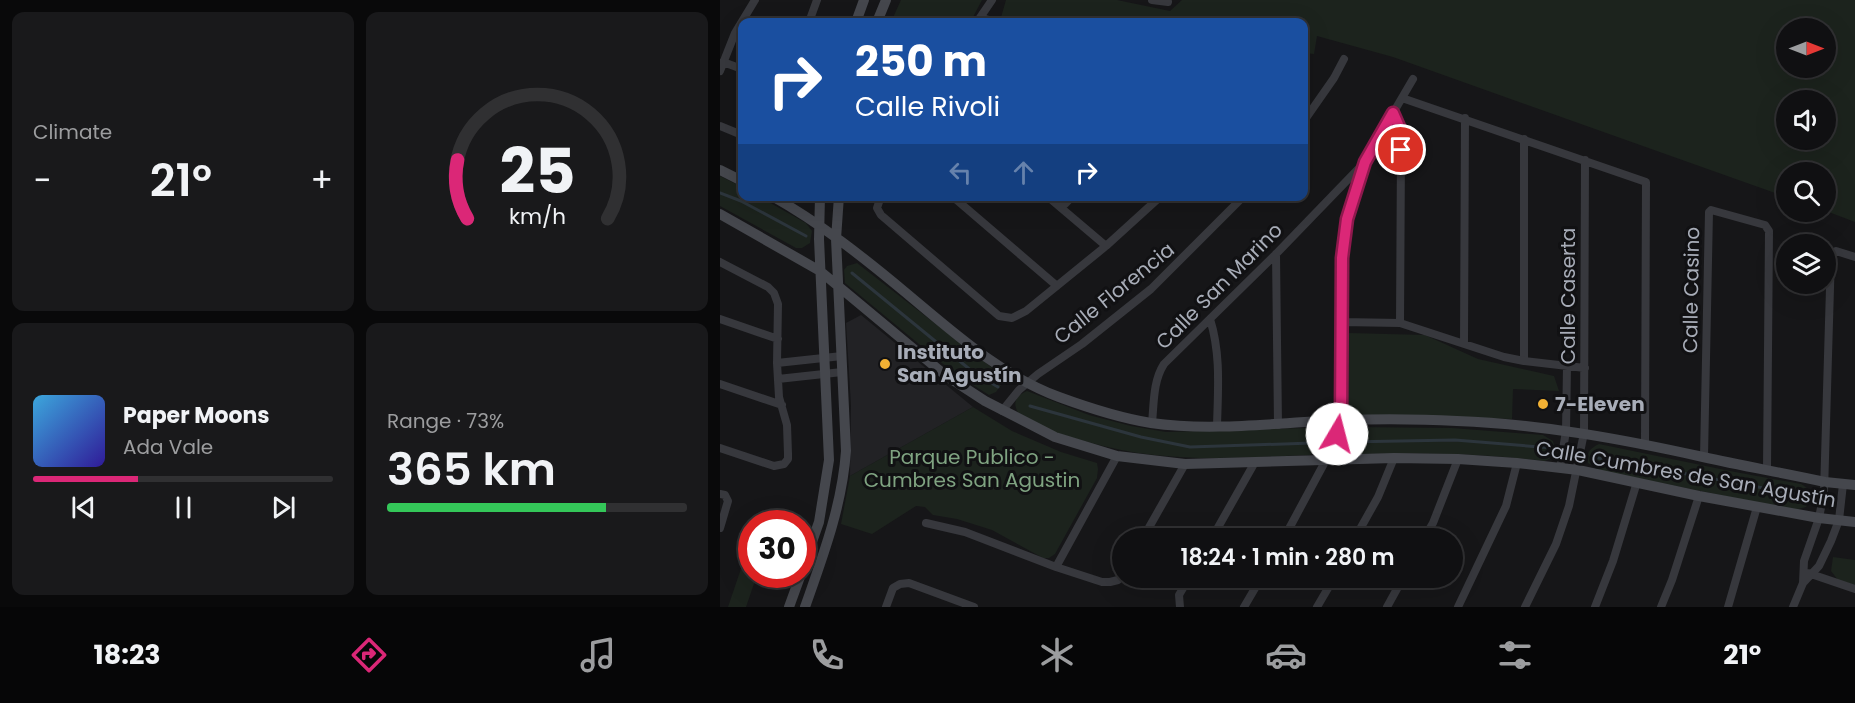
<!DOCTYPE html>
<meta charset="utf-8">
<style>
body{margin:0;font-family:Poppins,sans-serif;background:#19191b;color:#f1f3f6;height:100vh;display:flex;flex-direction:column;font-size:22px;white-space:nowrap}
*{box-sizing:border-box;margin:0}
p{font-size:20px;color:#9c9d9f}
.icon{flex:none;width:33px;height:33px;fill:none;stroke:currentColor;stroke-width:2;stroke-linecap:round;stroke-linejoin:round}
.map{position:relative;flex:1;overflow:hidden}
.sheet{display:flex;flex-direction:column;gap:12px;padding:12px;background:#09090a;width:720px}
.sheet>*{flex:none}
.banner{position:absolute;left:18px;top:18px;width:570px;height:183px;border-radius:12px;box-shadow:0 6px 24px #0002,0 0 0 2px #303032;background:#1a4fa0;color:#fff;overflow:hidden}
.needle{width:39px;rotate:90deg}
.buttons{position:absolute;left:1056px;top:18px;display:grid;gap:12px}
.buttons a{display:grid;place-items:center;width:60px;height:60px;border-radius:50%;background:#101012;box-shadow:0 6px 24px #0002,0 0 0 2px #303032;font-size:30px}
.speed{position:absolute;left:18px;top:510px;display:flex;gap:12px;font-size:30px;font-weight:700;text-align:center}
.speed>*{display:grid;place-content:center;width:78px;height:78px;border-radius:50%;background:#101012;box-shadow:0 6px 24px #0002,0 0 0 2px #303032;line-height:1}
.speed .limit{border:9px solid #d22;background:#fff;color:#111}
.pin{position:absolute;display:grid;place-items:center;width:51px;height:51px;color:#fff;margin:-26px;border:3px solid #fff;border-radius:50%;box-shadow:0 2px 6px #0007}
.me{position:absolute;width:66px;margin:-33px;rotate:8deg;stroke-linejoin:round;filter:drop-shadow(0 0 4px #0008)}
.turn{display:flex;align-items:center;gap:21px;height:126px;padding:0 18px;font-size:27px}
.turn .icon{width:78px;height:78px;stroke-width:2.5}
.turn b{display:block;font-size:42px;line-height:51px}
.lanes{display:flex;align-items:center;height:57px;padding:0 18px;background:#0003;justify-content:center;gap:30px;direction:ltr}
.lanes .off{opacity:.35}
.big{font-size:45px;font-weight:600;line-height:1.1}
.sheet .widget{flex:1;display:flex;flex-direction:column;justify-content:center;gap:9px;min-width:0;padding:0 21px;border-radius:12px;background:#19191b}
.sheet .dial{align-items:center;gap:0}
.dial svg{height:156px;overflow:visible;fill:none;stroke:#303032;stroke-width:7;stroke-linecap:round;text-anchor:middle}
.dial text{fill:#f1f3f6;stroke:none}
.song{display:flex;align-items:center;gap:18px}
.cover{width:72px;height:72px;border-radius:9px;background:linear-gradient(135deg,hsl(200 70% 55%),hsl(250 70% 35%))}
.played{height:6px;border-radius:3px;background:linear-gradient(90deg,#db2777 35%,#303032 35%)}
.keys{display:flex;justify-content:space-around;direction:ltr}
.heat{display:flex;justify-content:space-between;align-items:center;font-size:33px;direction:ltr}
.charge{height:9px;border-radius:4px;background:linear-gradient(90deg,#34c759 73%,#303032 0)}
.sheet .tiles{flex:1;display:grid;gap:12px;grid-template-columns:repeat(2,1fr)}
.trip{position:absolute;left:392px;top:528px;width:351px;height:60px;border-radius:30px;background:#101012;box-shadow:0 6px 24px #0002,0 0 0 2px #303032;font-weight:600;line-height:60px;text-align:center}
.tabs{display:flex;height:96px;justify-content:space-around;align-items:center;background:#060607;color:#9c9d9f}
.tabs .icon{width:42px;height:42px}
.tabs .selected{color:#db2777}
.tabs b{font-size:27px;color:#f1f3f6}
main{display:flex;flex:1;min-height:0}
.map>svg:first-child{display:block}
.built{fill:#222225}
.green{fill:#1c231d;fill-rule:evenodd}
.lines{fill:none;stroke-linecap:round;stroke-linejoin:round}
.stream{stroke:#2c353c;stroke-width:3}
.street{stroke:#37383d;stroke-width:8}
.secondary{stroke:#45474d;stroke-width:10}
.route-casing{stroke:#8e194d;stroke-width:15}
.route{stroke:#db2777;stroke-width:10}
.poi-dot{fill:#f2b134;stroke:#111113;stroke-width:2}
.labels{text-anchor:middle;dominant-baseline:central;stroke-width:6;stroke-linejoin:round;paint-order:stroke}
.street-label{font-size:20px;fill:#a8adb8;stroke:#111113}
.poi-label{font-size:20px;font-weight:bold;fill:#a8adb8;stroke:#111113;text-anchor:start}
.park-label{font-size:20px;fill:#7fa381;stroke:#111113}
</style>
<main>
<section class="sheet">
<div class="tiles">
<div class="widget"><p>Climate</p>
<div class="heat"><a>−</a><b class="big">21°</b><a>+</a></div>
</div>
<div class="widget dial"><svg viewBox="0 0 100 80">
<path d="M14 69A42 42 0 1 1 86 69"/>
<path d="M14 69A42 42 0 0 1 9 39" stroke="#db2777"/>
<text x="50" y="56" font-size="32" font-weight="700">25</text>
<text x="50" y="72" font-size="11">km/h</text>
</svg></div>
<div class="widget">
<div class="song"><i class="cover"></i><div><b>Paper Moons</b><p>Ada Vale</p></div></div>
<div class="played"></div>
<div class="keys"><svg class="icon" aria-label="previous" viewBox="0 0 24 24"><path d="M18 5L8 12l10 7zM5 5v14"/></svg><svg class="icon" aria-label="pause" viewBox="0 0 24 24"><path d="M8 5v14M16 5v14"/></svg><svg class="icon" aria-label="next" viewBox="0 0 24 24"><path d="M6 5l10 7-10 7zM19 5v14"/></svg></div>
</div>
<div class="widget"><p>Range · 73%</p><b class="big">365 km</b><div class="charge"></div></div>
</div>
</section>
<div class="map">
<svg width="1135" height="607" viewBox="0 0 1135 607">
<rect width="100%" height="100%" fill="#161618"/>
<path class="built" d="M141,315L253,407L130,476L131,405L126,323Z"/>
<path class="green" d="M181,0H262L252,19L248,22H171Z
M286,0H397L450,11L462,0H1135V222L1106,211V172H1066V197L673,57L597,36L594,54L584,53V22H287L280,21ZM1066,28H1106V68H1066ZM1066,100H1106V140H1066Z
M0,176L22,187V196L40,197L86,223L92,231L90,243L82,248H76L0,206Z
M137,263L275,370L281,385L276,392L269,395L234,373L125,283L124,270L127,266Z
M629,333L705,335L758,359L834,376L839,391L793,389L792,419L633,415L626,406L625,337Z
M307,391L369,415L411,426L446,432L586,428C599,433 602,446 590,455C514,458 443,464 368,442C352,438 336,433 321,426C313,422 298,418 296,408C293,399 300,394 307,391Z
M253,407L292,431L341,452L377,463L378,469L377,478L335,554L329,558H323L272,530L237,519L213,515L205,507L196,506L152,534L121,524L130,476Z
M631,427L732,428L823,435L833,441C836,450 834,459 824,461C760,453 697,453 632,454L622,449C619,438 621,431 631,427Z
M879,444L1010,471L1081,484C1091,489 1093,497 1086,507L1074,510L878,470L868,463C866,453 870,448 879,444Z
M31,539L32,574L37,575L26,607H8Z
M1113,557L1135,560V585L1118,580L1111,571Z"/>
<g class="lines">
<path class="stream" d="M0,193L21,201L86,236
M132,273L253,372L278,387
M310,406L421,437L470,447L592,443
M625,442L735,440L832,448
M873,457L1088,496"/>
<path class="street" d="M432,0L448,2
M262,18L276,22
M89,22L97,0
M257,22L272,0
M3,62L22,69
M0,71L15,33L35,0
M682,98L926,182L925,443
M673,113L680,128L681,150L680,323
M584,121L614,78L624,59
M0,126L22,135
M161,196L157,208L161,215L279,316L292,318L306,311L386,246L441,196
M232,196L337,286
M327,196L386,246
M341,208L353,196
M556,254L558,425
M0,262L48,287L54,293L58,304L57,363L59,397L67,425L68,454V459L64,464L54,466L0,448
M0,319L58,339
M490,319C501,354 498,389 497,426
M622,322L680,323L784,357L804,361L865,368
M744,342L745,118
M804,361V139
M57,363L122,356
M58,379L122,372
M0,384L62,405
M282,411L299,390L318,374L362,344L431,289L524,196
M432,423C434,403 433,381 444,364L556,254L642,165
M984,457L989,212L991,210L1045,225L1049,231L1047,469
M840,468L846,431L847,366
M0,494L5,495L8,501L0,528
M206,523L245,532L336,567L382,582H390L398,580L402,576
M423,538L465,464
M492,538L535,462
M564,538L607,458L621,420L622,258L627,219L645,161L693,79
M635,538L658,497L674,458
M704,538L713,523L738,459
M336,567L397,456
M1088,573L1135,589
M1083,583L1084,561L1099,518L1104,492L1111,254L1116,251L1135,257
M166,607L173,588L180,584L189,583L254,607
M460,607L459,595L469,578
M524,607L541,578
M597,607L614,578
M667,607L683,578
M738,607L786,506L797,463
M805,607L836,544L849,506L864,433L865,160
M875,607L893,561L917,482
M941,607L952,580L979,496
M1008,607L1037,507
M1073,607L1083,583L1099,566L1111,541L1119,520L1123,484"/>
<path class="secondary" d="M136,22L144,0
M157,22L166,0
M0,170L22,181
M52,196C100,223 143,257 185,292C233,332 280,375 339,397C369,408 400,418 431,423C495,432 560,422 623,420C661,419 699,419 737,421C820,424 902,439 983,457C1023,466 1064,473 1105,482L1135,485
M0,214L100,271L225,375L265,401L335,437L397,456L465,464L674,458L738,459L797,463L858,470L979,496L1099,518L1135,522
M82,570L99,522L109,460L99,239L100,196
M69,607L81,574
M85,607C103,556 122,506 126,451L116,239L119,196"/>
</g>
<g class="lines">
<g class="route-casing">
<path id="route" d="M617,434L621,420L622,258L627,219L645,162L673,113L680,129L681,150"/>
</g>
<use href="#route" class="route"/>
</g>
<g class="poi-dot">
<circle cx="165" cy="364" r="6"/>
<circle cx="823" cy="404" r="6"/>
</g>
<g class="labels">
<g class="street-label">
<text transform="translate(499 286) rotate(-45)">Calle San Marino</text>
<text transform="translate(971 290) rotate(-89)">Calle Casino</text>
<text transform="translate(394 293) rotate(-39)">Calle Florencia</text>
<text transform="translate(848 296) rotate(-90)">Calle Caserta</text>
<text transform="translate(966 474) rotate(10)">Calle Cumbres de San Agustín</text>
</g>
<g class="poi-label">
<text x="177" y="352">Instituto<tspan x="177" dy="23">San Agustín</tspan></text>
<text x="835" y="404">7-Eleven</text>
</g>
<g class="park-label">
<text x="252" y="457">Parque Publico -<tspan x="252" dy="23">Cumbres San Agustin</tspan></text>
</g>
</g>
</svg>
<div class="buttons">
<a><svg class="needle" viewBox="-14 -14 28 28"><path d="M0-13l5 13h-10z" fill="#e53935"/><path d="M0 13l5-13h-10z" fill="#9c9d9f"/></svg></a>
<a><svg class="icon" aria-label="sound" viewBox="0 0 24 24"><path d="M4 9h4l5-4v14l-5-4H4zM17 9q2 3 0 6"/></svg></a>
<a><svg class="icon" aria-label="search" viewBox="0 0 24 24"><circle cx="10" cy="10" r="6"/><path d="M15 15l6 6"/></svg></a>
<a><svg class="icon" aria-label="layers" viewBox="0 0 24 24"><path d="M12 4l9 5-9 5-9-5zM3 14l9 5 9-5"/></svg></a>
</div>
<div class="speed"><div class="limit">30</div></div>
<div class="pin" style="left:681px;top:150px;background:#d93025"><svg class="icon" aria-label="arrive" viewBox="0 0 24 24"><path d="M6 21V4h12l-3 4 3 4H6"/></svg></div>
<svg class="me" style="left:617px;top:434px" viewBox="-20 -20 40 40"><circle r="19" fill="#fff"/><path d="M0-13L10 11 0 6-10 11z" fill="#db2777"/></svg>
<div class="trip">18:24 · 1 min · 280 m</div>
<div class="banner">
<div class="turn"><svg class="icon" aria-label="right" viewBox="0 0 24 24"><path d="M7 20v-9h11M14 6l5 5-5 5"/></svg><div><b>250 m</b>Calle Rivoli</div></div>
<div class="lanes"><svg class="icon off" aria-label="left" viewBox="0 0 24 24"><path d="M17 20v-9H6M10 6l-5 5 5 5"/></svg><svg class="icon off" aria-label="ahead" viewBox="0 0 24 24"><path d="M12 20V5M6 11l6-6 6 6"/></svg><svg class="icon" aria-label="right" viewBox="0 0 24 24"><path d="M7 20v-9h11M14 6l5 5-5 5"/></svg></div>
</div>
</div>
</main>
<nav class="tabs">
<b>18:23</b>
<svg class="icon selected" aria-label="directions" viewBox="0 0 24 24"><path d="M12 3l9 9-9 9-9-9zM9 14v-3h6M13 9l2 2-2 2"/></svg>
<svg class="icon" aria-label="music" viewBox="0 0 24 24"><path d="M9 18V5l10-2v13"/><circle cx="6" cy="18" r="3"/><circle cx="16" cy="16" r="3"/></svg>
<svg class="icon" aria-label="phone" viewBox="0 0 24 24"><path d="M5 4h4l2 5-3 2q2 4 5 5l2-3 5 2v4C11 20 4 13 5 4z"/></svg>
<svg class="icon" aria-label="climate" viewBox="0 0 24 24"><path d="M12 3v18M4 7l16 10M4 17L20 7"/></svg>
<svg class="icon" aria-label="car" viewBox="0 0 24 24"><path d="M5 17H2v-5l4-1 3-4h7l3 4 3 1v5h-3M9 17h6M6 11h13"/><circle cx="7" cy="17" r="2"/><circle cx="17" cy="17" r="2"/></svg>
<svg class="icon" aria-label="filters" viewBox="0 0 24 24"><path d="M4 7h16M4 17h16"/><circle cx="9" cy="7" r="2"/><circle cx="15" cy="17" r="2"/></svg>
<b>21°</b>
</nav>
